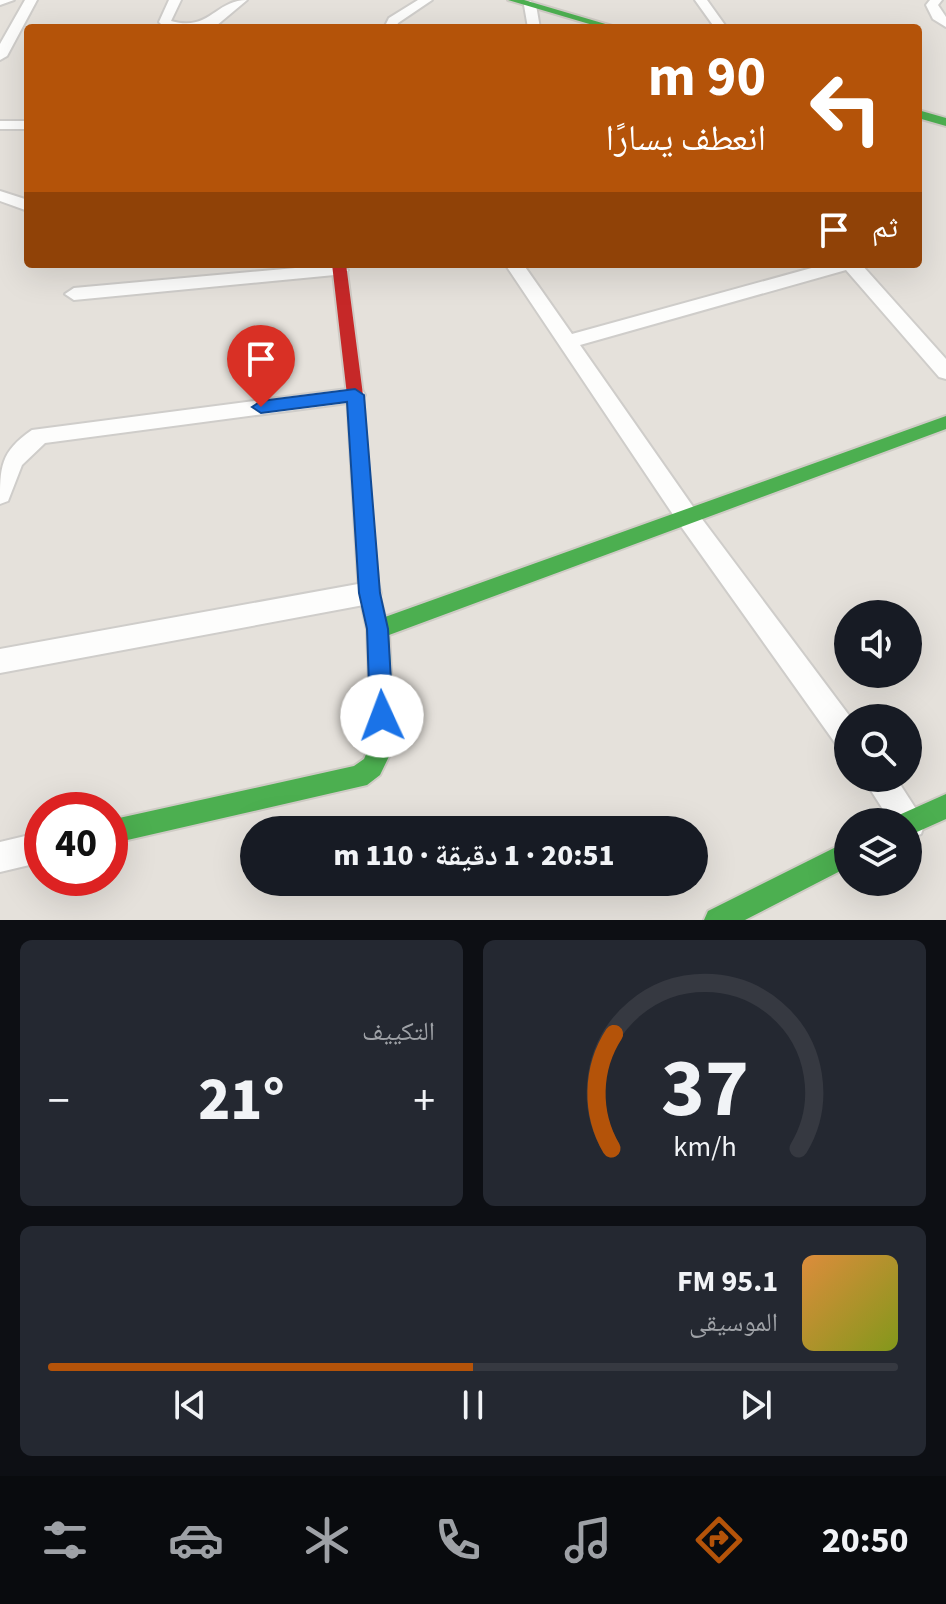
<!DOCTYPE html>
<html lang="ar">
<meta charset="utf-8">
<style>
body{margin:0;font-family:"Source Sans 3","Noto Naskh Arabic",sans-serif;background:#242831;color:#f1f3f6;direction:rtl;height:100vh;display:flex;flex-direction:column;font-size:30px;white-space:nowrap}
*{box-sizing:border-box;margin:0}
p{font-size:26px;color:#9ea1a6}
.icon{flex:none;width:44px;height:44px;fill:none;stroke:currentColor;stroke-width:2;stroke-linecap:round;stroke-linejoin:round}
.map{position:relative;height:920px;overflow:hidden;direction:ltr}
.details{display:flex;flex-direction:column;gap:20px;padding:20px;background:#0d0f14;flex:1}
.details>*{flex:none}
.top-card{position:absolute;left:24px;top:24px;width:898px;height:244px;border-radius:8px;box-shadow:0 8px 32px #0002;direction:rtl;background:#b45309;color:#fff;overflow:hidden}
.fabs{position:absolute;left:834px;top:600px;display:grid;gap:16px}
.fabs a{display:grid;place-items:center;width:88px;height:88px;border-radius:50%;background:#171b24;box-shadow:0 8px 32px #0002;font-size:40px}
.speed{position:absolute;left:24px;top:792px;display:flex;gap:16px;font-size:40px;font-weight:700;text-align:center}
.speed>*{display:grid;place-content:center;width:104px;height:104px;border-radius:50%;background:#171b24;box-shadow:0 8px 32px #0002;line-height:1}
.speed .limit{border:12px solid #d22;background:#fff;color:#111}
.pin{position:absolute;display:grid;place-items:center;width:68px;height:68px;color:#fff;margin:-82px -34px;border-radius:50% 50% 50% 0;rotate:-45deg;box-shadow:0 0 8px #0007}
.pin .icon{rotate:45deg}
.me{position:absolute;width:88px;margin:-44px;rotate:358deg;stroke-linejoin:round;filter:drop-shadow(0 0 6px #0008)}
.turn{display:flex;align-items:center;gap:28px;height:168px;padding:0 24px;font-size:36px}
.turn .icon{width:104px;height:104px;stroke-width:2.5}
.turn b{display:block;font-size:56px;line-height:68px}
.then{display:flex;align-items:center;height:76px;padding:0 24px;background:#0003;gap:16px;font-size:30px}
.big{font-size:60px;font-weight:800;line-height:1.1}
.details .widget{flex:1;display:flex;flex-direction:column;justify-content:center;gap:12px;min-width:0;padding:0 28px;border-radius:12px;background:#242831}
.details .dial{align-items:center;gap:0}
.dial svg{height:208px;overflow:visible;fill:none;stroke:#363941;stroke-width:7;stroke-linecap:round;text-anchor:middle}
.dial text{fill:#f1f3f6;stroke:none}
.song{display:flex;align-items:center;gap:24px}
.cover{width:96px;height:96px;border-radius:12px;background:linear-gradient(135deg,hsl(30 70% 55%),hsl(70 70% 35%))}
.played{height:8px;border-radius:4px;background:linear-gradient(90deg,#b45309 50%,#363941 50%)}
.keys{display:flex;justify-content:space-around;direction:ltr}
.heat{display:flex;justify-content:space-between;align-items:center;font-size:44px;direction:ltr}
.details .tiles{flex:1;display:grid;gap:20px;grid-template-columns:1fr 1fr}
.widget:last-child{grid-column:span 2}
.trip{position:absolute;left:240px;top:816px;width:468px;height:80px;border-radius:40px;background:#171b24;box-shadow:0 8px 32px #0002;font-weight:800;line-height:80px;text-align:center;direction:rtl}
.menu{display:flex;height:128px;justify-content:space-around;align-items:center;background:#090b0e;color:#9ea1a6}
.menu .icon{width:56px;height:56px}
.menu .on{color:#b45309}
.menu b{font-size:36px;color:#f1f3f6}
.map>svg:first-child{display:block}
.residential{fill:#e5e1db;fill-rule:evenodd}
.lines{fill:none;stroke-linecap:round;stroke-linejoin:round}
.street-casing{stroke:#cfcdca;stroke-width:4}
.fast-casing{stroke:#cfcbc5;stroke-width:4}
.jam-casing{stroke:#cfcbc5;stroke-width:4}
.street{fill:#fdfdfc;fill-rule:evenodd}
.fast{fill:#4caf50;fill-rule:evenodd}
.jam{fill:#c62828;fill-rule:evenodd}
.route{fill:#1a73e8;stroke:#114b97;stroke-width:2}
</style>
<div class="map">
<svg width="946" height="920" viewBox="0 0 946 920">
<rect width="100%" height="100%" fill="#f1efed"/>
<path class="residential" d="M0,0H946V920H0ZM28,28H918V264H28ZM848,614H908V674H848ZM848,718H908V778H848ZM42,810H110V878H42ZM848,822H908V882H848ZM254,830H694V882H254Z"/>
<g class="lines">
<g class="street-casing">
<path id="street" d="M0,0H14L0,5Z
M25,0H37L7,56L0,60V44Z
M169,0H181L171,21C210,32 215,0 247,0L216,26L165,28L159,22Z
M418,0H432L398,23L396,28H384L389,18Z
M695,0H707L727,28H715Z
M930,0H942L938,5L946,17V27L933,19L926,5Z
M530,1L536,5L540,28H528L524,5Z
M0,121H28V129H0Z
M0,191L28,200V211L0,201Z
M339,264L348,270L345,274L74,300L65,294L74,288Z
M505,264H523L572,334L826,264H861L946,359V379L939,377L846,270L580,345L696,511L851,718H848V751L838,747L680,525Z
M355,388L362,390L365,395L362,400L355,402L45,443L22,465L8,501L0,504C0,467 0,452 32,430Z
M369,582L378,585L381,593L378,601L369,604L0,673V649Z
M863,778H896L925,823L921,834L910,838L908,822H891Z
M42,832V862L0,872V842Z"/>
</g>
<g class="fast-casing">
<path id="fast" d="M508,0H524L619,28H603Z
M918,110L946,118V126L918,118Z
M946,416V429L389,635L395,744L380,775L367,785L110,844V820L354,766L364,759L371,743L367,629L359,593L354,514L356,509L363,506L370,509L372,514L379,593L385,617Z
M946,794V819L908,836V822H897L899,815Z
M848,841V867L745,920H704L708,911Z"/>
</g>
<g class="jam-casing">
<path id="jam" d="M332,264H346L363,395L372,514L370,519L363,522L356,519L354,514L347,395Z"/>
</g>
<use href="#street" class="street"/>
<use href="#fast" class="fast"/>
<use href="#jam" class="jam"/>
</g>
<path class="route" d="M355,389L364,395L380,593L388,629L393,716L390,723L382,727L374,723L370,716L367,629L359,593L347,402L261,413L252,407L261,401Z"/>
</svg>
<div class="fabs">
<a><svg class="icon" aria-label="sound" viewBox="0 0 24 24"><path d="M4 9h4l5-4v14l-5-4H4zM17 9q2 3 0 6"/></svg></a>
<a><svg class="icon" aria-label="search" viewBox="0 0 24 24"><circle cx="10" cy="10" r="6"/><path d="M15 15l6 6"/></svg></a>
<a><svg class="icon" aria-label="layers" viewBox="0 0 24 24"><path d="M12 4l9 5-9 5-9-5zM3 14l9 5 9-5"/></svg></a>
</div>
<div class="speed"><div class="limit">40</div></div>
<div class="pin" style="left:261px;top:407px;background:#d93025"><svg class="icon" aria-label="arrive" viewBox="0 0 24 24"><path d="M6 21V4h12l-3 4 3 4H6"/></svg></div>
<svg class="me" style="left:382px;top:716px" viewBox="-20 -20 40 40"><circle r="19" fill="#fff"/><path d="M0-13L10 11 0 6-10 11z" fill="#1a73e8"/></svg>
<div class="trip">20:51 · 1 دقيقة · 110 m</div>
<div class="top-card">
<div class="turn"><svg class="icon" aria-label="left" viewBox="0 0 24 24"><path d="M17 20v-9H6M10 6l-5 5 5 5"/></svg><div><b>90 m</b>انعطف يسارًا</div></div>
<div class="then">ثم<svg class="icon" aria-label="arrive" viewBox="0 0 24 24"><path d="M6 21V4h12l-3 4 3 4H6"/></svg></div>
</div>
</div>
<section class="details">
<div class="tiles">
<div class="widget dial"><svg viewBox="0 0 100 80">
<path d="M14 69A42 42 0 1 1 86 69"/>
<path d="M14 69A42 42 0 0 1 15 25" stroke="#b45309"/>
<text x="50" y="56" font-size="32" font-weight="700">37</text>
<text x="50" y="72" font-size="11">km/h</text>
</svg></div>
<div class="widget"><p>التكييف</p>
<div class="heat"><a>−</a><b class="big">21°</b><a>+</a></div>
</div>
<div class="widget">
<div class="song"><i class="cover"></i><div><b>95.1 FM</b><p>الموسيقى</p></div></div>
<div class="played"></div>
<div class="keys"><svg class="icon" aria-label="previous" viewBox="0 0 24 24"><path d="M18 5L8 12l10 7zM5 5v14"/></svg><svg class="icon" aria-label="pause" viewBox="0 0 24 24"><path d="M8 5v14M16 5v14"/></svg><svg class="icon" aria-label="next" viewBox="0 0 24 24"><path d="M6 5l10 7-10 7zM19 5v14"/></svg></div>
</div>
</div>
</section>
<nav class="menu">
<b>20:50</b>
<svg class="icon on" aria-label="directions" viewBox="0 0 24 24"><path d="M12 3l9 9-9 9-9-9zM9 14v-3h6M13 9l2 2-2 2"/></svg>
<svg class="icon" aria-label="music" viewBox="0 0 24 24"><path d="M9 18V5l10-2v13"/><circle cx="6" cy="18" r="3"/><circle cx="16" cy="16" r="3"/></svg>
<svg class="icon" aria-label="phone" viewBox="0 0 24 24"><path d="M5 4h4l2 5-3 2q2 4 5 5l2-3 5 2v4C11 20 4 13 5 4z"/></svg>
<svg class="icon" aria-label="climate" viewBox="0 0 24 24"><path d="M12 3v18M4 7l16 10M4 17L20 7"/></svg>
<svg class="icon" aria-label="car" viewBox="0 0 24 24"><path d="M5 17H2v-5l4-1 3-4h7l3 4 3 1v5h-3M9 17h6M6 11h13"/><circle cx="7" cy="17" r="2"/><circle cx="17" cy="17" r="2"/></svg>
<svg class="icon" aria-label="filters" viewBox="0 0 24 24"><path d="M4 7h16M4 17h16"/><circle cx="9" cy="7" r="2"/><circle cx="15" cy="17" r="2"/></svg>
</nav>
